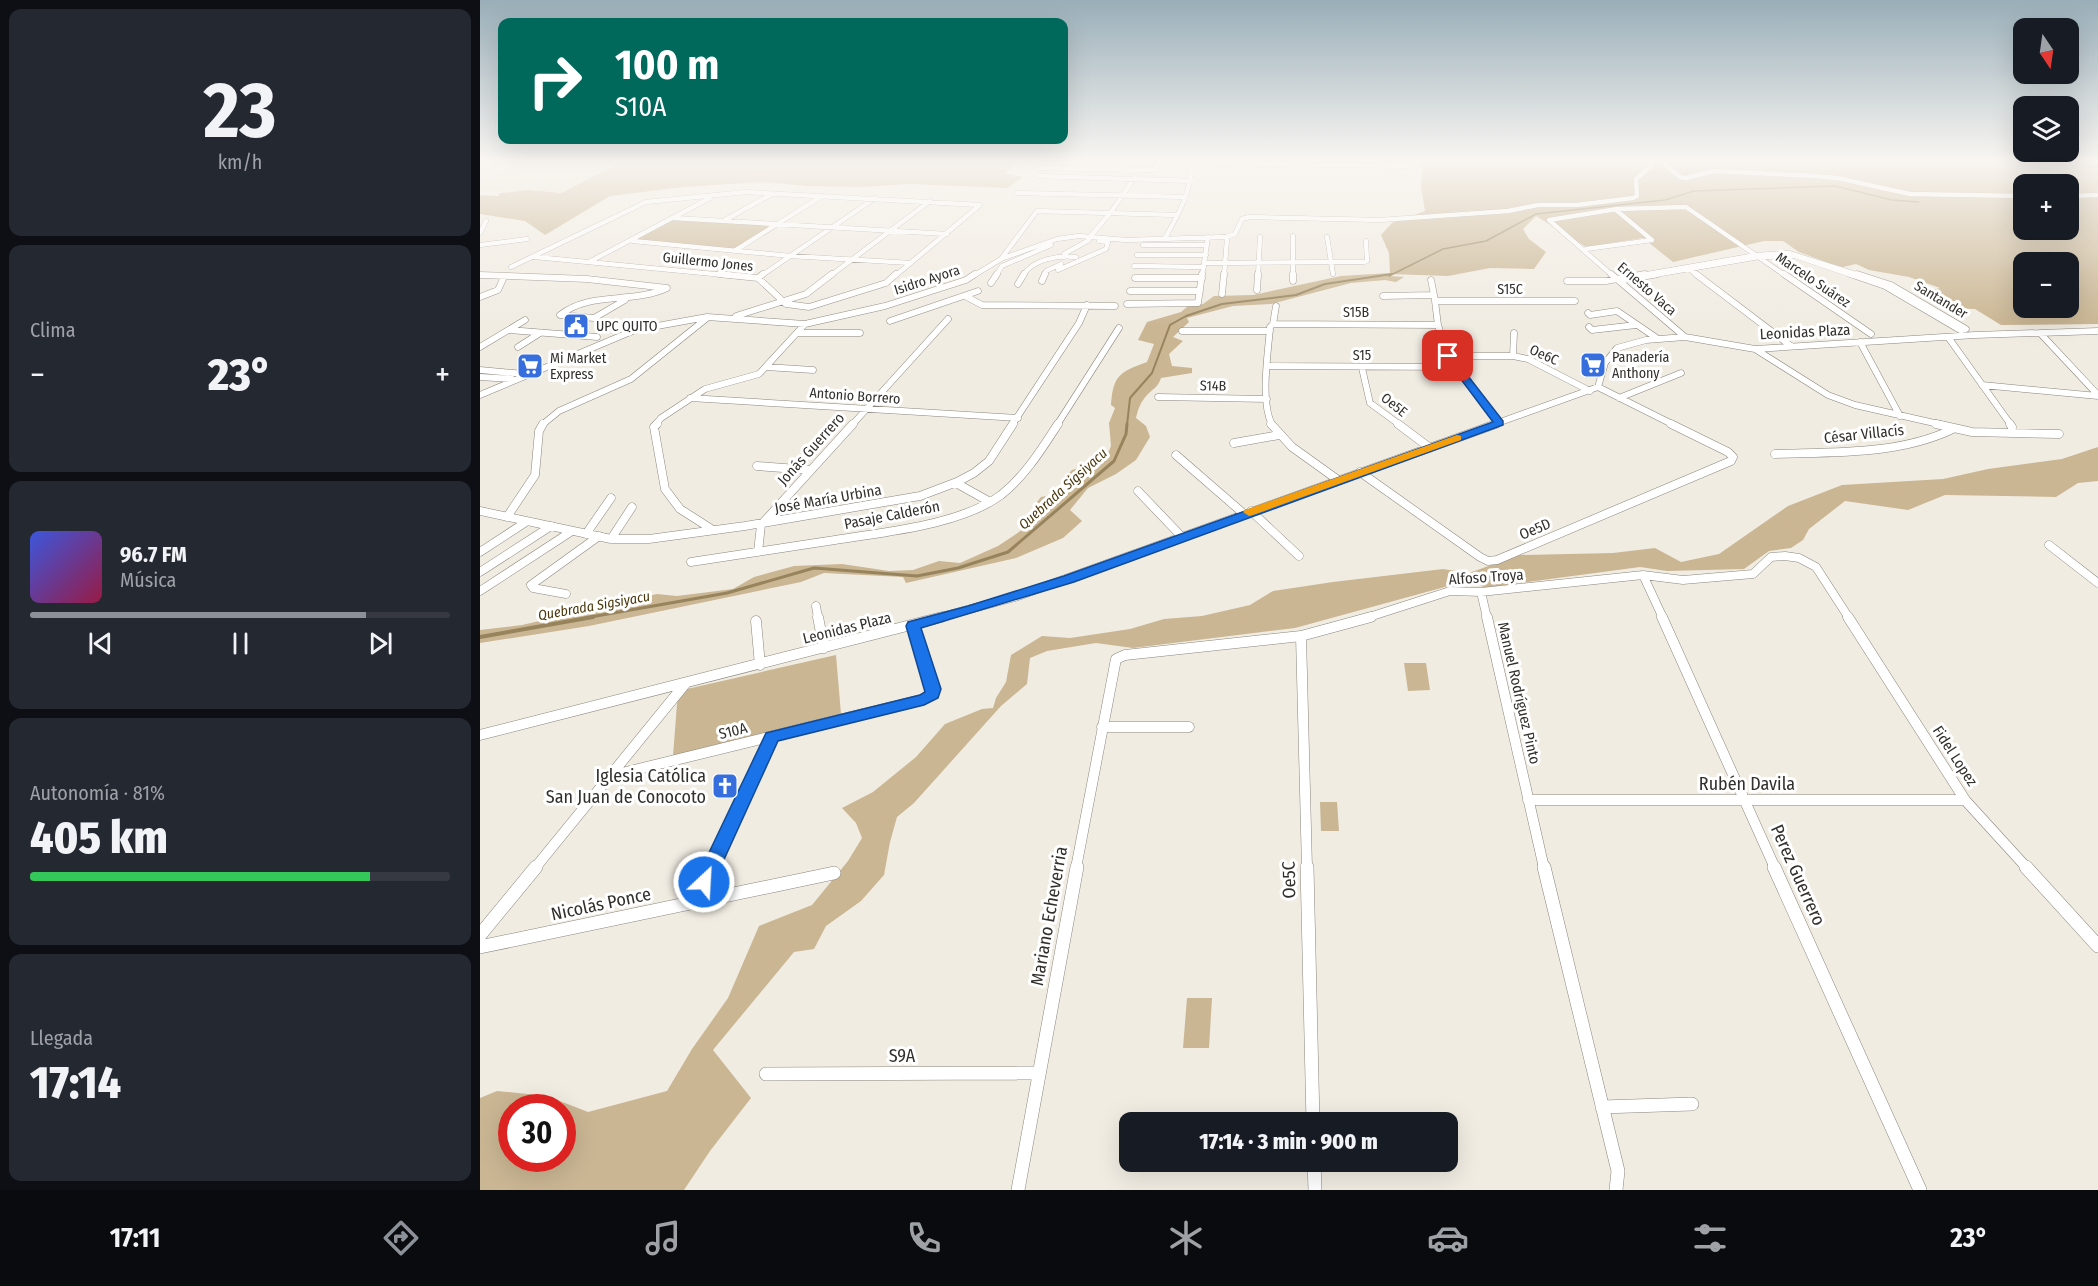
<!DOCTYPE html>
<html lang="es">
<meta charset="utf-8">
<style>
body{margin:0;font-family:"Fira Sans Condensed",sans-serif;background:#242831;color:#f1f3f6;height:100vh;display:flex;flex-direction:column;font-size:22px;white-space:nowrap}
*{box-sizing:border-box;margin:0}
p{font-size:20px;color:#9ea1a6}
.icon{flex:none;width:33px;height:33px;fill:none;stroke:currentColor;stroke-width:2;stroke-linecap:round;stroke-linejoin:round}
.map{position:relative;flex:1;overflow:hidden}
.side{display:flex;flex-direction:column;gap:9px;padding:9px;background:#0d0f14;width:480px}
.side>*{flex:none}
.top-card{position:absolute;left:18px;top:18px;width:570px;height:126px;border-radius:12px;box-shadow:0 6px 24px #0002;background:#00695c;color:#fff;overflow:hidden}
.needle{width:39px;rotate:167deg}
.tools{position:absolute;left:1533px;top:18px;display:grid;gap:12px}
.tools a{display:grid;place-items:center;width:66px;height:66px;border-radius:12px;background:#171b24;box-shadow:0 6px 24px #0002;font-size:30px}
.speed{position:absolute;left:18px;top:1094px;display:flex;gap:12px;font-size:30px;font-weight:700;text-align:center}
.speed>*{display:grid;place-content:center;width:78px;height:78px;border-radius:50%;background:#171b24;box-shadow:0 6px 24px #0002;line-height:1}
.speed .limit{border:9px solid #d22;background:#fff;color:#111}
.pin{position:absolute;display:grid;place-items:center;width:51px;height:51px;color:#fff;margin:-26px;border-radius:12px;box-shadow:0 3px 9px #0006}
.me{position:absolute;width:66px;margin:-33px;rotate:25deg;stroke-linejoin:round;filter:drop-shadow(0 0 4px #0008)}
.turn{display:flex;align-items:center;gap:21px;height:126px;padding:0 18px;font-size:27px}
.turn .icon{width:78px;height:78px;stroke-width:2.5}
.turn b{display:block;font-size:42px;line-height:51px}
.big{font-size:45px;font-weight:800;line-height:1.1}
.side .card{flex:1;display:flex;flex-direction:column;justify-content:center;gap:9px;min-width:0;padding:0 21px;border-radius:12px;background:#242831}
.side .dial{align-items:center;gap:0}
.dial b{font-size:78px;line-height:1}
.song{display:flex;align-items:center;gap:18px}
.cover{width:72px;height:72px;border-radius:9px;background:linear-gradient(135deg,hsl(230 70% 55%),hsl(340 70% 35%))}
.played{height:6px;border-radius:3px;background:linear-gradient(90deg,#8c9099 80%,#363941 80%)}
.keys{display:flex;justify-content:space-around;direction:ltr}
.heat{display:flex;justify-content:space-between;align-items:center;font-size:33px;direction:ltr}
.charge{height:9px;border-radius:4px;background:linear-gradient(90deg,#34c759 81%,#363941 0)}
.trip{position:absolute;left:639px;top:1112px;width:339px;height:60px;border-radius:12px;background:#171b24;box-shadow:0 6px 24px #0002;font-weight:800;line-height:60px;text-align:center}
.tabs{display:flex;height:96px;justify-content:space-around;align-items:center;background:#090b0e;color:#9ea1a6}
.tabs .icon{width:42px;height:42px}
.tabs .on{color:#8c9099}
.tabs b{font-size:27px;color:#f1f3f6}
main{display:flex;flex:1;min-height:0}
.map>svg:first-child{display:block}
.built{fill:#e9e0d1}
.green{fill:#cab693;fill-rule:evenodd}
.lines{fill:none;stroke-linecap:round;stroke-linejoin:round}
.stream-far3{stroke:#97835c;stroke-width:1.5}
.stream-far2{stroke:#97835c;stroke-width:2}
.stream-far1{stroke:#97835c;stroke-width:3}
.stream{stroke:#97835c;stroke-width:4}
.street-far4-casing{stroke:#8b867e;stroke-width:5}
.street-far3-casing{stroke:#8b867e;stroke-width:7}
.street-far2-casing{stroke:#8b867e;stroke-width:9}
.street-far1-casing{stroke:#8b867e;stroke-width:11}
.street-casing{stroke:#8b867e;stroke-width:14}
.street-far4{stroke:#fff;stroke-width:4.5}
.street-far3{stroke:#fff;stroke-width:6}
.street-far2{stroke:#fff;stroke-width:8}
.street-far1{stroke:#fff;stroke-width:10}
.street{stroke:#fff;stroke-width:13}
.route{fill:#1a73e8;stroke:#114b97;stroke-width:1.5}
.slow{fill:#f59e0b}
.labels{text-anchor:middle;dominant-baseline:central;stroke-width:6;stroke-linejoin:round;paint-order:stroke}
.far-street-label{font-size:14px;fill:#32302c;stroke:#fff}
.far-poi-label{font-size:14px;fill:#32302c;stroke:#fff;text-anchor:start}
.far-water-label{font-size:14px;font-style:italic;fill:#4b370b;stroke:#fff}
.street-label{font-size:15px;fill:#32302c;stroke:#fff}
.near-poi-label{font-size:18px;fill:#32302c;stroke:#fff;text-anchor:end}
.near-street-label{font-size:18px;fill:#32302c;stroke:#fff}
</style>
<main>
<section class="side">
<div class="card dial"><b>23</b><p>km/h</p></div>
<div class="card"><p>Clima</p>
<div class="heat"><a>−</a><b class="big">23°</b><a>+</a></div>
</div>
<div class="card">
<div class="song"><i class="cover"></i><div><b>96.7 FM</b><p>Música</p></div></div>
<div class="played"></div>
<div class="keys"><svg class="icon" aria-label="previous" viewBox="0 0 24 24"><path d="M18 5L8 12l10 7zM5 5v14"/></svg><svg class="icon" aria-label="pause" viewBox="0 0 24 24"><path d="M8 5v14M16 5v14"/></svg><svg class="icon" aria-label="next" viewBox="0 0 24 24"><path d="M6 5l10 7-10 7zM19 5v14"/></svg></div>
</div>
<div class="card"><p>Autonomía · 81%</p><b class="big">405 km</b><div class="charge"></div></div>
<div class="card"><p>Llegada</p><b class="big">17:14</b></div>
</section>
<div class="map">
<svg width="1618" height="1190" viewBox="0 0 1618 1190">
<rect width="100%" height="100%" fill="#f1ece2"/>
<path class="built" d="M0,159H153L78,192L0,190Z"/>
<path class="green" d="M147,159H541L525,173L543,177L527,188L429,184L380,187L328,186L281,182L203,187L130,196L65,235L45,221L0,214V195L18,196L20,193L48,190L81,193Z
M943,159H1618V324L1521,325L1495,309L1463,308L1441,293L1460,288L1429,277L1389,270L1376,264L1363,267L1349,263L1319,252L1303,241H1284L1193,262L1163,238L1106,247L1056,216L1043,229L1049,239L1066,252L1054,269L1010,268L968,276L910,274V276L924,277L916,282L905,280L871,283L791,304L753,306L707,318L709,322L693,337L703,341L689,354L692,366L712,368V373L681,378C678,387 674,388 668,394C661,401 658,409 656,418L666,426L670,437L656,460L636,474L608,488L590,510L602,521L583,538L536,558L426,583L423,577L344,573L321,582L109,626L0,643V630L42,625L177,594L197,596L253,589L274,577L314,566L362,564L409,571L433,570L459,561L480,563L518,546L539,532L550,522L553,507L561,497L588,492V488L581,482L592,470L614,463L628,453L631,446L629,423L635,408L631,405C633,375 640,372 667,362L674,344L658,340L667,322L701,312L708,306L723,304L734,296L773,295L861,276L910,273L909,253L901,235L912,223L945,211L941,186ZM1544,184H1588V230H1544ZM1544,262H1588V308H1544Z
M194,219L299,224L256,250L153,241Z
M1618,447V481L1598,483L1576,497L1465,495L1428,510L1365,501L1329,529L1323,540L1311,548L1289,551L1264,569L1187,571L1160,567L1004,588L994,579L815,628L653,648L616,643L567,651L550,658L547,684L521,706L434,803L417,817L410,842L404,875L381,901L346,926L334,949L314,952L233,1050L271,1098L230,1151L204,1190H0V1098L17,1091L67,1096L108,1112L187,1091L212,1049L248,998L279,926L332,905L368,861L382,838L376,823L362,808L393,792L436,757L465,724L502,709L513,708L516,698L526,682L531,655L562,636L590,638L650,629L684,619L722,616L770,605L793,591L853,582L963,569L989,573L1039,555L1133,553L1175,548L1201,562L1239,554L1308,506L1362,485L1463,479L1508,469L1582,459ZM32,1107H82V1158H32Z
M356,655L361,714L193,756L198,691Z
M924,663H946L950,690L928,691Z
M840,802H857L859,831H841Z
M707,998H732L729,1048H703Z"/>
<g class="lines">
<path class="stream-far3" d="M1536,159L1551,164L1618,167
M909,276L963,249L1006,241L1056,214L1185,200L1214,191L1355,186L1412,200L1439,202"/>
<path class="stream-far2" d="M647,425L650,398L672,373L690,325L706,316L742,304L816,295L845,284L912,274"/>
<path class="stream-far1" d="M105,618L247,593L334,568L437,576L478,568L528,552L634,461L646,434L647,424"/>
<path class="stream" d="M0,637L113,617"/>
<g class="street-far4-casing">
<path id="street-far4" d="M559,168L672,170L677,169L678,159
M617,170L620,159
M559,176L712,181
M537,193L706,197
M1588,196L1618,195
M1136,210L1172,240
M193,218L467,234
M245,220L292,194
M0,233L6,221
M813,236V276
M610,237L631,212L655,177
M847,237L853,274
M685,238C698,215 711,193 711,166L716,163L929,166L938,163L937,159
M153,241L311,256L431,263
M0,245L47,239
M663,245H727
M1106,249L1172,240
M256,250L342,196
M584,254L609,240
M657,255H726
M55,257L255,276
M521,259L557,211L697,215
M109,262L230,198
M725,263L884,262L887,261L886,241
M654,266L724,267
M31,267L166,202L266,192L500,205
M1209,269L1218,276
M578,270L626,249L628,242L619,241
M0,275L22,276
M281,276L395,198
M350,276L450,201
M415,276L500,205
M493,276L521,259L577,239L599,236L646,240L746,237L755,234L762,219L769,217L900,220L1028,211L1058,205H1097L1153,198L1157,196L1156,179L1170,167L1172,161L1182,162L1200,177L1206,178L1234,171L1335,176L1357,178L1430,194L1544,196
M516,276L522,266L571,245
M543,276C552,259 579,255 596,257
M564,276L566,271L581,264
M722,276L728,237
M744,276L747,239
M778,276L780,237
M1133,276L1069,220L1137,209L1206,207L1306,276
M1156,276L1276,255L1309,253L1382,276
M1169,276L1279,257L1315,256L1374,276"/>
</g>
<g class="street-far3-casing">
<path id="street-far3" d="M239,274L278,278L306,304L329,307L406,283L416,274
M813,274V281
M1131,274L1205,337
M1216,274L1311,346
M1304,274L1391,334
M1370,274L1405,286L1480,330L1486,329L1411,285L1377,274
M0,275L107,279L187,288C153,304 110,291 80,315L114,318L145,300
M278,278L283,274
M655,278H722
M951,280L955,300
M562,281L565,274
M1087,281H1126L1165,274
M1139,281L1178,274
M511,283L517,274
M538,284L544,274
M777,290L778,274
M650,291H720
M742,294L744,274
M485,296L502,305L635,306
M903,296L954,295
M0,297L18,290L24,277
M647,304L718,303L722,274
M1108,313L1110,315L1137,311L1178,339
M256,316L326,294L352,274
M410,321L498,291
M793,324L958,325
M1109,327L1112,330L1156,325
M29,330L117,337
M702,331H790
M318,333H380
M1560,333L1618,395
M1468,337L1531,425
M1380,342L1420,416
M0,347L45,320
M38,347L60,333
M1275,349L1348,395L1375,405L1463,425
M968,356H1033L1048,359L1110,391
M1033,356L1034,333
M789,366L975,367
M286,367L333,370
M882,368L890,403L920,425
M0,370L44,374
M0,377L32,379
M1502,385L1618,396
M1118,387L1194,425
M0,395L155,330L227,317L325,324L405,306L486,280L495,274
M678,397L787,399
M210,398L538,418
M1139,398L1201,373
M1019,423L968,356L958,325L955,301H1095
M62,425L79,411L151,379L227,318
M175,425L181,418L225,389L279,374L325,324
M372,425L468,319
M532,425L599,323L607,305
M577,425L639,328
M792,425C780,400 788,355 790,327L793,324L796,306
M1012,425L1118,387L1125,363L1137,348L1166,340L1205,337L1275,349L1495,335L1618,331"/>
</g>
<g class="street-far2-casing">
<path id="street-far2" d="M177,424L174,427L185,489L200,509L233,530
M791,424L812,447L858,480
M918,424L950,448
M1456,424L1492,432L1579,434
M1530,424L1532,427
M754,443L799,435
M1295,454C1354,452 1419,455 1473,429
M696,455L764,514
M277,466L330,470
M880,472L1000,557L1008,561L1017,560L1251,461L1253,457L1248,452L1191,424
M476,483L510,502
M658,491L702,537
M0,511L131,539H169L265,526L440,496L477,482L494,473L509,461L533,424
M771,511L819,556
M27,517L55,475L59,431L63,424
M106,534L131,498
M131,539L152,507
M1569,545L1618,583
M0,552L46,522
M278,552L281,525L373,424
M211,562C259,555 307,547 355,540C404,532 481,525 521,495C546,475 561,450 578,424
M0,572L71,526
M1163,575L1183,618
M0,591L92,531
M1001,592L1007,618
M86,594L53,588L51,585L119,536
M336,606L338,618
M457,618L538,596L1016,424
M886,618L970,591L1001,592L1163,575L1203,580L1273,574L1291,557L1305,556L1319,558L1336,567L1369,618"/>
</g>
<g class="street-far1-casing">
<path id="street-far1" d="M338,617L344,648
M1007,617L1064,868
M1182,617L1295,868
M1368,617L1485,800L1547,868
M276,621L280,665
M821,636L827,868
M622,727H709
M0,735L462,617
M130,776L444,699L452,695L453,689L433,625
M1048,800H1485
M55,868L205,684
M231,868L292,737
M596,868L636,659L645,655L821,636L891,617"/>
</g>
<g class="street-casing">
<path id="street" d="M827,867L833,1122
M1064,867L1138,1171L1136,1190
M1294,867L1440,1190
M1546,867L1618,946
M215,903L232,867
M0,935L56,867
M0,947L354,873
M286,1074L559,1073
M1122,1107L1212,1104
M834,1161L835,1190
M538,1190L597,867"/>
</g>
<use href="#street-far4" class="street-far4"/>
<use href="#street-far3" class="street-far3"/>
<use href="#street-far2" class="street-far2"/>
<use href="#street-far1" class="street-far1"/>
<use href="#street" class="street"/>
</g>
<linearGradient id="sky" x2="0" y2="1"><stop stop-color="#99aeb8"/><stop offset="0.49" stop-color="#f9f6f2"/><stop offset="1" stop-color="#f9f6f2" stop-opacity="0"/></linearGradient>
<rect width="1618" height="326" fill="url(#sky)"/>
<path class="route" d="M965,354H971L1023,421V425L594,582L441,628L461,689L458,698L444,705L298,741L231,888L224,890L218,888L215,882L286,733L440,695L445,692L426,626L428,622L488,606L584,576L1013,422L965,358Z"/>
<path class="slow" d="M977,435L981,436V440L773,515L769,516L763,512L765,510Z"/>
<defs>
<g id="civic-square" transform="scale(1.35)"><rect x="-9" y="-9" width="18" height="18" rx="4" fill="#366edd" stroke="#fff"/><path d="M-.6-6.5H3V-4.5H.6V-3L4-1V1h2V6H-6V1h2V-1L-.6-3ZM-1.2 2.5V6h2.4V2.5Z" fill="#fff"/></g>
<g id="supermarket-square" transform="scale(1.35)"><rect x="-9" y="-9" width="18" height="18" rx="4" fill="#366edd" stroke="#fff"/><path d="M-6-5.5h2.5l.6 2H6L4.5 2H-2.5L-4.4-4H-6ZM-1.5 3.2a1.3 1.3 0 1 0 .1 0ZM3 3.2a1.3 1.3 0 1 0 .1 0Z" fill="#fff"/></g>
<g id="church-square" transform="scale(1.35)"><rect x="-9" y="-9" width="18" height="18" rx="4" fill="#366edd" stroke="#fff"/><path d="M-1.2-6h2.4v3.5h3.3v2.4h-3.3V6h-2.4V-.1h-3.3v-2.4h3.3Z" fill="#fff"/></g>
</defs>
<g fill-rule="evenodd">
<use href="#civic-square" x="96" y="326"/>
<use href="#supermarket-square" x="1113" y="365"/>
<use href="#supermarket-square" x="50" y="366"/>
<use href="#church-square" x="245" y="786"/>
</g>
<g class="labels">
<g class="far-street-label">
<text transform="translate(228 262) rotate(6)">Guillermo Jones</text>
<text transform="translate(447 280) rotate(-18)">Isidro Ayora</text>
<text transform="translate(1333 280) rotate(34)">Marcelo Suárez</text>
<text x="1030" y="289">S15C</text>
<text transform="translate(1167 289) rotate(41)">Ernesto Vaca</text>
<text transform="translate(1461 300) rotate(31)">Santander</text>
<text x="876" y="312">S15B</text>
<text x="882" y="355">S15</text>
<text transform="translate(1064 355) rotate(24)">Oe6C</text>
<text transform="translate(733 386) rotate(1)">S14B</text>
<text transform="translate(375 396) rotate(4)">Antonio Borrero</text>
<text transform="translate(914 405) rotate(39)">Oe5E</text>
</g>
<g class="far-poi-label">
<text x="116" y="326">UPC QUITO</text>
<text x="1132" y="357">Panadería<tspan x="1132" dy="16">Anthony</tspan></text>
<text x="70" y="358">Mi Market<tspan x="70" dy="16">Express</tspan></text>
</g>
<g class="far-water-label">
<text transform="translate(583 489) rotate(-42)">Quebrada Sigsiyacu</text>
<text transform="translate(114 606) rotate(-10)">Quebrada Sigsiyacu</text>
</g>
<g class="street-label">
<text transform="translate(1325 332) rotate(-3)">Leonidas Plaza</text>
<text transform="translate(1384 434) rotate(-6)">César Villacís</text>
<text transform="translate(331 449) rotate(-48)">Jonás Guerrero</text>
<text transform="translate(348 499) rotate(-10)">José María Urbina</text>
<text transform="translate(412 515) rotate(-11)">Pasaje Calderón</text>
<text transform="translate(1055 529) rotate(-23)">Oe5D</text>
<text transform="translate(1006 577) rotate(-4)">Alfoso Troya</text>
<text transform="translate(367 628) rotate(-14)">Leonidas Plaza</text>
<text transform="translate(1039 693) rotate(77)">Manuel Rodríguez Pinto</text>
<text transform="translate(253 731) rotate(-14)">S10A</text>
<text transform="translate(1475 756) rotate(57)">Fidel Lopez</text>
</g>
<g class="near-poi-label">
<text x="226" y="776">Iglesia Católica<tspan x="226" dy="21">San Juan de Conocoto</tspan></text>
</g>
<g class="near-street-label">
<text x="1267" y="784">Rubén Davila</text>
<text transform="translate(1318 875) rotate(66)">Perez Guerrero</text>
<text transform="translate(809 880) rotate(-91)">Oe5C</text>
<text transform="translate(121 904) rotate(-12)">Nicolás Ponce</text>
<text transform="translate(569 916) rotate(-80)">Mariano Echeverria</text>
<text x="422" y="1056">S9A</text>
</g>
</g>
</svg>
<div class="tools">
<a><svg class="needle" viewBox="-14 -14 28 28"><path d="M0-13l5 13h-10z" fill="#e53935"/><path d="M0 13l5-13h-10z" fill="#9ea1a6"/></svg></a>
<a><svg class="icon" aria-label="layers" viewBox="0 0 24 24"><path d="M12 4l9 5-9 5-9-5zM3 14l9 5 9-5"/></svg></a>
<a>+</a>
<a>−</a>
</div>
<div class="speed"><div class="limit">30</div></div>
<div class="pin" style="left:968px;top:356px;background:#d93025"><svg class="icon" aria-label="arrive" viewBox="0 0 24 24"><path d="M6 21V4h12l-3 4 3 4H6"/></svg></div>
<svg class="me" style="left:224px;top:882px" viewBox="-20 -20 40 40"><circle r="17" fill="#1a73e8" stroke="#fff" stroke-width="3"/><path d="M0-11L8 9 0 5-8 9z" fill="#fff"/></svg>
<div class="trip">17:14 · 3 min · 900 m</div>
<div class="top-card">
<div class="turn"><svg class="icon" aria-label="right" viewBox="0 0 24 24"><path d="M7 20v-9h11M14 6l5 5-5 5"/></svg><div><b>100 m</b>S10A</div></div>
</div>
</div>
</main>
<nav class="tabs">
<b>17:11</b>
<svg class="icon on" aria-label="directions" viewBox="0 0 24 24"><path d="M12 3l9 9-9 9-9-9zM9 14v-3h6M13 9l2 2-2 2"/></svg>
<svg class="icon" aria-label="music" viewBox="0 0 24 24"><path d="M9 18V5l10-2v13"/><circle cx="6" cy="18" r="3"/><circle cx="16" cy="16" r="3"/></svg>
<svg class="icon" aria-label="phone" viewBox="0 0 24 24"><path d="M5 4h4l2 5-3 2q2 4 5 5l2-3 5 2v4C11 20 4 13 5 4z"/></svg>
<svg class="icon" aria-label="climate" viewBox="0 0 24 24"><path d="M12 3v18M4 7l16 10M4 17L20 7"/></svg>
<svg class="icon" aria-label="car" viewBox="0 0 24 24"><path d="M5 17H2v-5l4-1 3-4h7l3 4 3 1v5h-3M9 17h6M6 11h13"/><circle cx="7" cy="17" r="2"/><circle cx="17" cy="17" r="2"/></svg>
<svg class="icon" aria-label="filters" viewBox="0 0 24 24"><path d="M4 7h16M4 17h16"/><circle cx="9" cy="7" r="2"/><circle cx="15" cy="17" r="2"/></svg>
<b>23°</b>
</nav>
